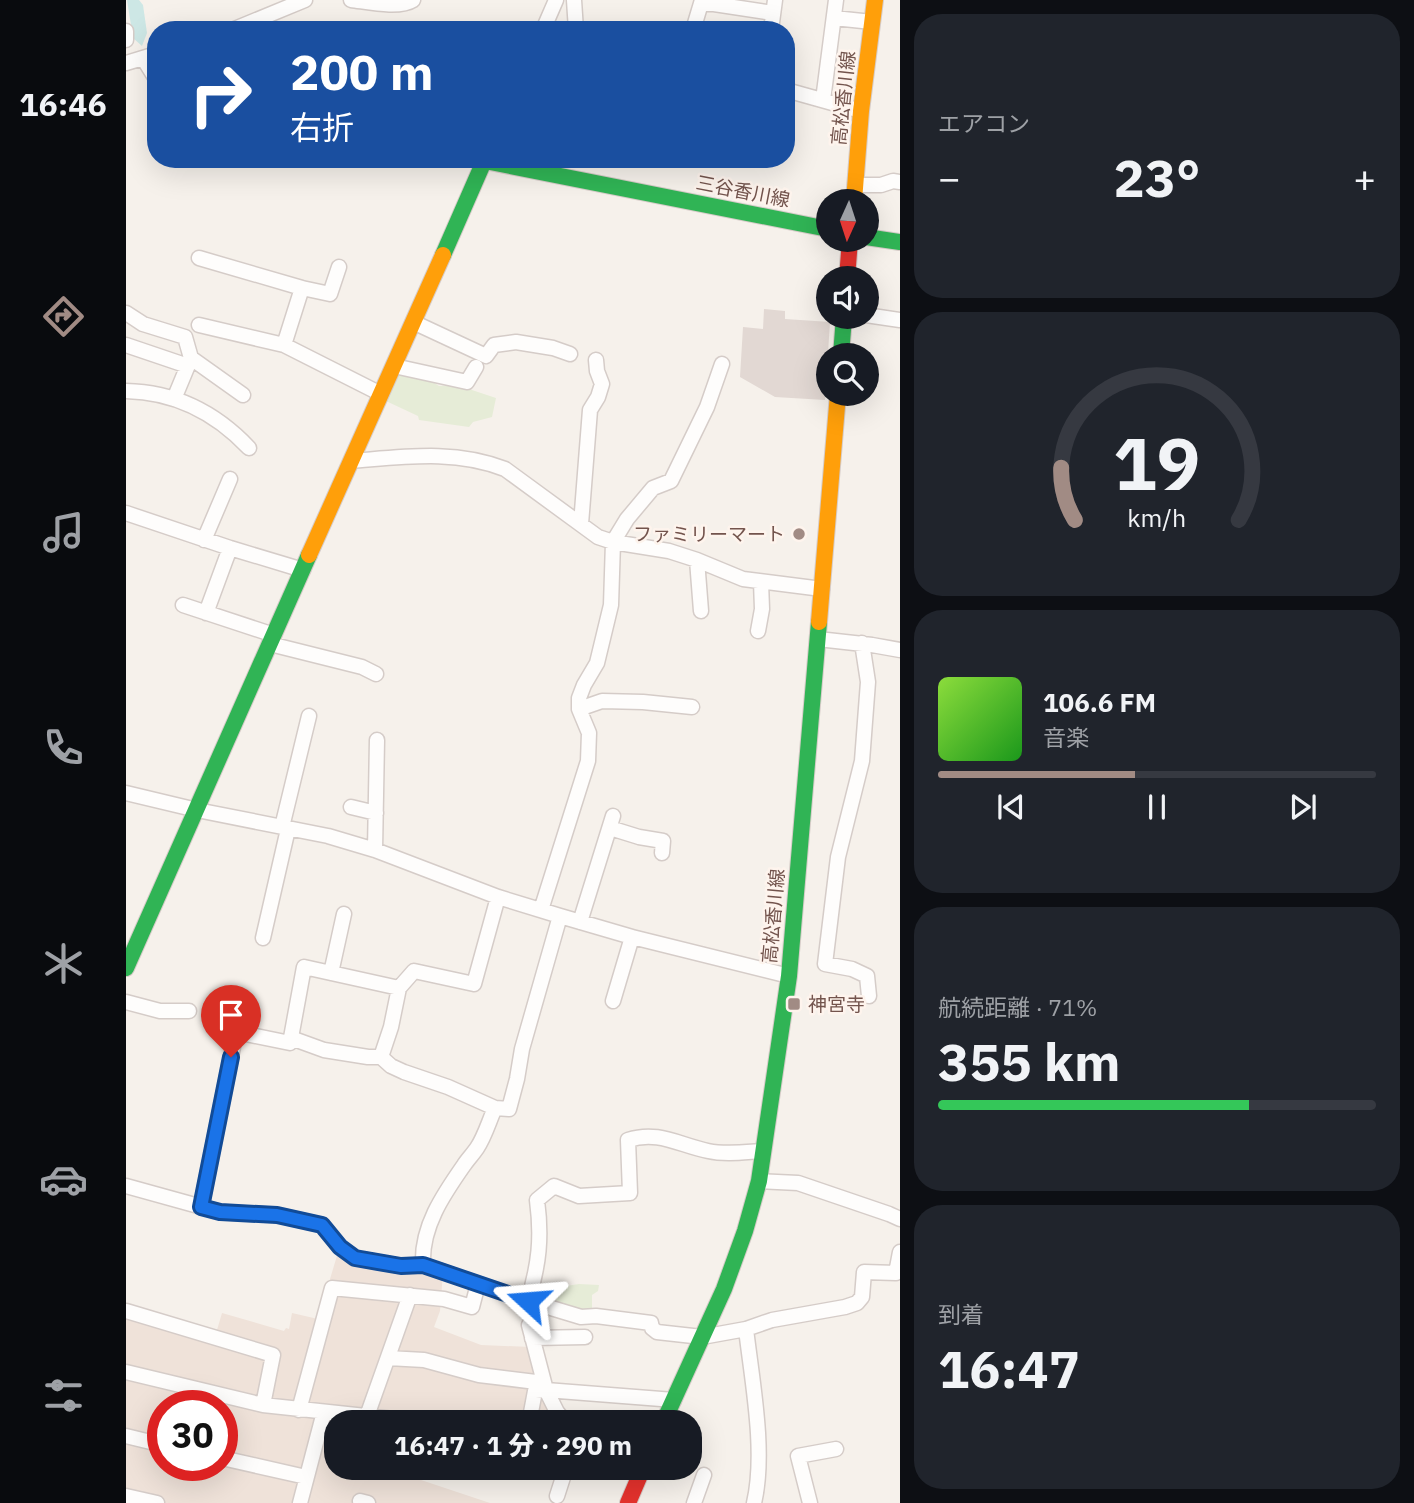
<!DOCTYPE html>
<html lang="ja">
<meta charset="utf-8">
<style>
body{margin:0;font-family:"IBM Plex Sans","Noto Sans JP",sans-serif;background:#20242c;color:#f1f3f6;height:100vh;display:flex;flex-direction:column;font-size:26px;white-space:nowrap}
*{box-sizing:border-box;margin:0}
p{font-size:23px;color:#9ea1a6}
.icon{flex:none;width:38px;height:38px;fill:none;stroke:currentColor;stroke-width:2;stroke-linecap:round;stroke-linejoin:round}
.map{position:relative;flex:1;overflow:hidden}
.panel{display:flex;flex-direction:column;gap:14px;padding:14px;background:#0d0f14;width:514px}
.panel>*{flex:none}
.guide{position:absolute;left:21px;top:21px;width:648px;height:147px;border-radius:28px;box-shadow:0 7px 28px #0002;background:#1a4fa0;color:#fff;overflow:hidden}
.needle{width:46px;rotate:183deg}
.controls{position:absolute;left:690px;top:189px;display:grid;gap:14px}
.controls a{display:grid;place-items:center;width:63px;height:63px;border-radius:50%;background:#171b24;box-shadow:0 7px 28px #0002;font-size:35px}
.speed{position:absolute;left:21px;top:1390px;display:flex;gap:14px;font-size:35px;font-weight:700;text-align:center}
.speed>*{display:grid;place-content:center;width:91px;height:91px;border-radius:50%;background:#171b24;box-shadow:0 7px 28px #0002;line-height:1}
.speed .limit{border:10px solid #d22;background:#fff;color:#111}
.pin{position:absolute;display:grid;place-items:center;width:60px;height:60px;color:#fff;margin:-72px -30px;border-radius:50% 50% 50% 0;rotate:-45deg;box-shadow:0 0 7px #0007}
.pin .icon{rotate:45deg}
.me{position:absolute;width:77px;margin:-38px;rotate:289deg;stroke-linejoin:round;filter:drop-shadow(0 0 5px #0008)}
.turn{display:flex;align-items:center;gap:24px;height:147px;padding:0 28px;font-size:32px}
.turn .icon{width:91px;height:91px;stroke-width:2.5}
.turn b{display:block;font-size:49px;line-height:60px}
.big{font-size:52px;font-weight:800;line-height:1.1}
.panel .tile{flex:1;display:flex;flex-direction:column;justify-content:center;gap:10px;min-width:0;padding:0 24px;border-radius:28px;background:#20242c}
.panel .dial{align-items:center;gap:0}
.dial svg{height:182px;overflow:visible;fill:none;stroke:#363941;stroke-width:7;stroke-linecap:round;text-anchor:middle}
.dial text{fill:#f1f3f6;stroke:none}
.song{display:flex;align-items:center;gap:21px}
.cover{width:84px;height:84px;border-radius:10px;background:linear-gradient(135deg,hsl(90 70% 55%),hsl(120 70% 35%))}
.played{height:7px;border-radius:4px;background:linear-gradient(90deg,#a18b84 45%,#363941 45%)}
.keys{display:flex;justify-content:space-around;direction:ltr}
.heat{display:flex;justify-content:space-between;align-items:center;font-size:38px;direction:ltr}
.charge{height:10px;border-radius:5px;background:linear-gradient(90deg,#34c759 71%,#363941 0)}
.trip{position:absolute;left:198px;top:1410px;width:378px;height:70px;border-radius:28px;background:#171b24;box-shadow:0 7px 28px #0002;font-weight:800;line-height:70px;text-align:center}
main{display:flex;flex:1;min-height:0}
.tab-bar{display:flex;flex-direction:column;width:126px;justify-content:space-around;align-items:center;background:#090b0e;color:#9ea1a6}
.tab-bar .icon{width:49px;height:49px}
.tab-bar .current{color:#a18b84}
.tab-bar b{font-size:32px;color:#f1f3f6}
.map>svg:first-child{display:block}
.residential{fill:#efe2d9;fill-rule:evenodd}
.green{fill:#e6ecd7}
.water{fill:#cde7e5}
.building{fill:#e2d8d3}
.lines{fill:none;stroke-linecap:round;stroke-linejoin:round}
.street-casing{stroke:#d5ccc8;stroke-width:17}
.fast-casing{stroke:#d6ccc8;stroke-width:18}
.slow-casing{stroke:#d6ccc8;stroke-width:18}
.jam-casing{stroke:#d6ccc8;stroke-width:18}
.street{stroke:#fefdfc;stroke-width:14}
.fast{stroke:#30b455;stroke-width:16}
.slow{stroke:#ff9f0a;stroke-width:16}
.jam{stroke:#e5322d;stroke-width:16}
.route-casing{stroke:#114b97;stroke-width:18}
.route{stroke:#1a73e8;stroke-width:12}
.poi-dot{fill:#a18b84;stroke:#fef4ed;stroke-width:2.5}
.labels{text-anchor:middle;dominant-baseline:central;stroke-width:5;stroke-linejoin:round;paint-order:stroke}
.street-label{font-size:19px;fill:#73544d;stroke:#fef4ed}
.poi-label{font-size:19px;fill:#73544d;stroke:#fef4ed;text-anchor:end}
</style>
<main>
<nav class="tab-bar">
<b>16:46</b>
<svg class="icon current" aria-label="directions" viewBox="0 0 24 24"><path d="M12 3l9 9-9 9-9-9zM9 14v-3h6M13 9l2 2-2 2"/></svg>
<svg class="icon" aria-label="music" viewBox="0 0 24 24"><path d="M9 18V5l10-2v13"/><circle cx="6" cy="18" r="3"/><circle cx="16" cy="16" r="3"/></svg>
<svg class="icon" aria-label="phone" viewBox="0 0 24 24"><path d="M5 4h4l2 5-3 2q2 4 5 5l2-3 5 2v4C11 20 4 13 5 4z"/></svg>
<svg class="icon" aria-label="climate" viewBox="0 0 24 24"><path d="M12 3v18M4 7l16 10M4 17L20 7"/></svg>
<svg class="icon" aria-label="car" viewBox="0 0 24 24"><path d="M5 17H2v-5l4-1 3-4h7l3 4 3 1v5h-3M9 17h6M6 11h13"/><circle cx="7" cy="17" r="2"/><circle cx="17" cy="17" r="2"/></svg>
<svg class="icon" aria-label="filters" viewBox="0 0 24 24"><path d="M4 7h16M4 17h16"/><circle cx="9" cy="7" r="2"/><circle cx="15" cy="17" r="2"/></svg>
</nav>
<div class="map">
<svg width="774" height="1503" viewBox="0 0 774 1503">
<rect width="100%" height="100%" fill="#f6f1eb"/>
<path class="residential" d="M213,1249L317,1272L314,1311L308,1327L355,1345L405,1347L427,1409L408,1413L406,1423H210V1468H268V1471L364,1503H0V1307L91,1330L96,1313L158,1331L160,1328L163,1329L166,1313L192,1319ZM37,1405H96V1465H37Z"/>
<path class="green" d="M274,373L304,380L313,386L331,385L370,398L366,417L347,422L343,427L293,420L292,416L260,401Z
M453,1284L473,1285L472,1291L466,1295V1313L428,1307L433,1287Z"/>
<path class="water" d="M1,0H13L17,5L21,33L16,46L7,38Z"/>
<path class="building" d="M638,309L659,311V319L704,322L699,400L649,397L614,377L617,327L637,329Z"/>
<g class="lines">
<g class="street-casing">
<path id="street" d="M225,0C242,2 273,9 287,0
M448,0L450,30
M575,4H588L647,13
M708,18L746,22
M106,30L179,0
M417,30L430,0
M567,30L576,0
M645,30L649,0
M0,31V40
M17,58L30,79
M0,63L30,54
M660,90L735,111
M697,100L710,0
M730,185H755L767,181L774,182
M73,258L176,288L204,294L213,267
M0,313L17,324L59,337L65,358L117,395
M740,315L774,320
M287,322L360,356L368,345L390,342L427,348L444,354
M73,325L158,345L255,394
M0,345L62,366
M158,345L176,288
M268,366L341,382L350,367
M0,391C49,392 90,413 123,448
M48,399L65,358
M225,461C277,457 329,449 379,469L472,537L487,542L543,551L571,560L617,579L696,589
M0,513L104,548L177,570
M455,524L464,410L472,397L476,384L471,371L470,360
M78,540L104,479
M571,560L575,611
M57,605L148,635
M80,613L104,548
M632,631L636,609L635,582
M692,639L746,645L774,650
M736,643L742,682L736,761L712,857L699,964L726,969L741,976L743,996
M144,644L236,667L250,674
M453,709L476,701L517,702L566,707
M0,793L71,810L202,836L249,850L372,897L434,916L506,937L663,976
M225,807L250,813
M156,827L183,716
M484,828L513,837L537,841L536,853
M249,850L251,740
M415,910L462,761L463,733L453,709V698L458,685L471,663L485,605L487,542L501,519L527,488L545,481L581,407L596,364
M454,922L487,816
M137,938L162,829
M205,973L218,914
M487,1001L506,937
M0,1002L34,1011H63
M165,1038L198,1050L242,1057H255L265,1066L278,1072L322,1087L369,1108
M255,1057L265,1027L273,988
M633,1181L672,1183L763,1214L774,1219
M0,1186L94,1212L151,1215L196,1225L214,1247L229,1258L275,1266L297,1265L402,1301L455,1317L470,1316L525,1323L526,1328L531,1332L576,1337L620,1329L646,1320L719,1307L731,1303L736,1297L738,1272L770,1273L774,1252
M75,1207L110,1032L164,1043L178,967L273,988L288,971L348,984L372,897
M297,1265C295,1227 317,1195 338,1165C342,1159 347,1154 351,1148C359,1136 363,1121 369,1108L383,1109L391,1079L396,1049L434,916
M402,1301C413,1264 416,1238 411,1200L428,1186L453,1196L504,1193L502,1140C532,1130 553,1145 582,1151C600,1155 619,1152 637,1151
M0,1311L147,1355L137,1405
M403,1325L420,1390L431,1412L440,1423
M620,1329C626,1381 640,1452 628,1503
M406,1338L459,1337
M262,1358L298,1360L353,1375L418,1383
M0,1372L137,1405L305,1423
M173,1410L206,1288L318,1299L346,1307L352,1284
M241,1416L284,1295
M403,1423L409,1391L420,1390L548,1400
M0,1436L37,1445
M96,1458L180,1477
M0,1496L31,1503
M431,1496L440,1468
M234,1501L242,1503
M174,1503L198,1412
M568,1503L578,1475
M684,1503L672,1456L710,1449"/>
</g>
<g class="fast-casing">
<path id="fast" d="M359,161L702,229
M740,237L774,242
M317,255L359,159
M715,355L718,317
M0,968L183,555
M537,1423L598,1289L619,1231L633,1181L663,976L693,622"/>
</g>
<g class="slow-casing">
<path id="slow" d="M728,201L735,111L749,0
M183,555L317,255
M693,622L712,394"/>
</g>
<g class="jam-casing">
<path id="jam" d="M721,278L724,240
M502,1503L517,1468"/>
</g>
<use href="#street" class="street"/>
<use href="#fast" class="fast"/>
<use href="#slow" class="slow"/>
<use href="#jam" class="jam"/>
</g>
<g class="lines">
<g class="route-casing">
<path id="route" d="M105,1057L75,1207L94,1212L151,1215L196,1225L214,1247L229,1258L275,1266L297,1265L402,1301"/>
</g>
<use href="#route" class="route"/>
</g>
<g class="poi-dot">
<circle cx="673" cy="534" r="7"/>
<rect x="661" y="997" width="14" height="14" rx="3.5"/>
</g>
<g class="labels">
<g class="street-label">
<text transform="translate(717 98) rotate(-84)">高松香川線</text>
<text transform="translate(617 191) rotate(11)">三谷香川線</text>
<text transform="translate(647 916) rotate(-85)">高松香川線</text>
</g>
<g class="poi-label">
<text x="659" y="534">ファミリーマート</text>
<text x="682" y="1004" text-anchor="start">神宮寺</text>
</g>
</g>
</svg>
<div class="controls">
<a><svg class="needle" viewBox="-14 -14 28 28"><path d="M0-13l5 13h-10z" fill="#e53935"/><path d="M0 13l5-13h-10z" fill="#9ea1a6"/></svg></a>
<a><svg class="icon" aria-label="sound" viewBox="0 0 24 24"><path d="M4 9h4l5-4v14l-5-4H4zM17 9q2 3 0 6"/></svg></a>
<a><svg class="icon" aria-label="search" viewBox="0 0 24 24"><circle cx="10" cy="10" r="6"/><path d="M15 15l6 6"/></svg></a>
</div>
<div class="speed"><div class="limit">30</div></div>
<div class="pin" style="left:105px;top:1057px;background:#d93025"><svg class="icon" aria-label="arrive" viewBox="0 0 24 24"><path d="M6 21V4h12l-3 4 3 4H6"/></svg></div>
<svg class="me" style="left:402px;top:1301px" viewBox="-20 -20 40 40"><path d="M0-17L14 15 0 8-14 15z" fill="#1a73e8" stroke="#fff" stroke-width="4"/></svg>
<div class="trip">16:47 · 1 分 · 290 m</div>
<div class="guide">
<div class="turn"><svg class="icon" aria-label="right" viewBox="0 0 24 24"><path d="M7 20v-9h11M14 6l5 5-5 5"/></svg><div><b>200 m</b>右折</div></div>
</div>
</div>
<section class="panel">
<div class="tile"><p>エアコン</p>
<div class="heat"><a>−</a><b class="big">23°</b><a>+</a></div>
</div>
<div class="tile dial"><svg viewBox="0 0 100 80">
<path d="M14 69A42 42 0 1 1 86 69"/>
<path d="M14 69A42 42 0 0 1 8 46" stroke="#a18b84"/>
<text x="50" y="56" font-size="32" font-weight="700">19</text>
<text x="50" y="72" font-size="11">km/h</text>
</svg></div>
<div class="tile">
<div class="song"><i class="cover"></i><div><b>106.6 FM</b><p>音楽</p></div></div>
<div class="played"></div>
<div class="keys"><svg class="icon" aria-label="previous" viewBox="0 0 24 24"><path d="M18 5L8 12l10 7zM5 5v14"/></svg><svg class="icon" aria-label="pause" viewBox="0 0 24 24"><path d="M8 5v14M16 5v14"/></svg><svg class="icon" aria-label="next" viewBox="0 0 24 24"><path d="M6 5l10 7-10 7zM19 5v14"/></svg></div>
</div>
<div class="tile"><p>航続距離 · 71%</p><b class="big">355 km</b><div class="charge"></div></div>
<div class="tile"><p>到着</p><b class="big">16:47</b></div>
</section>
</main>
